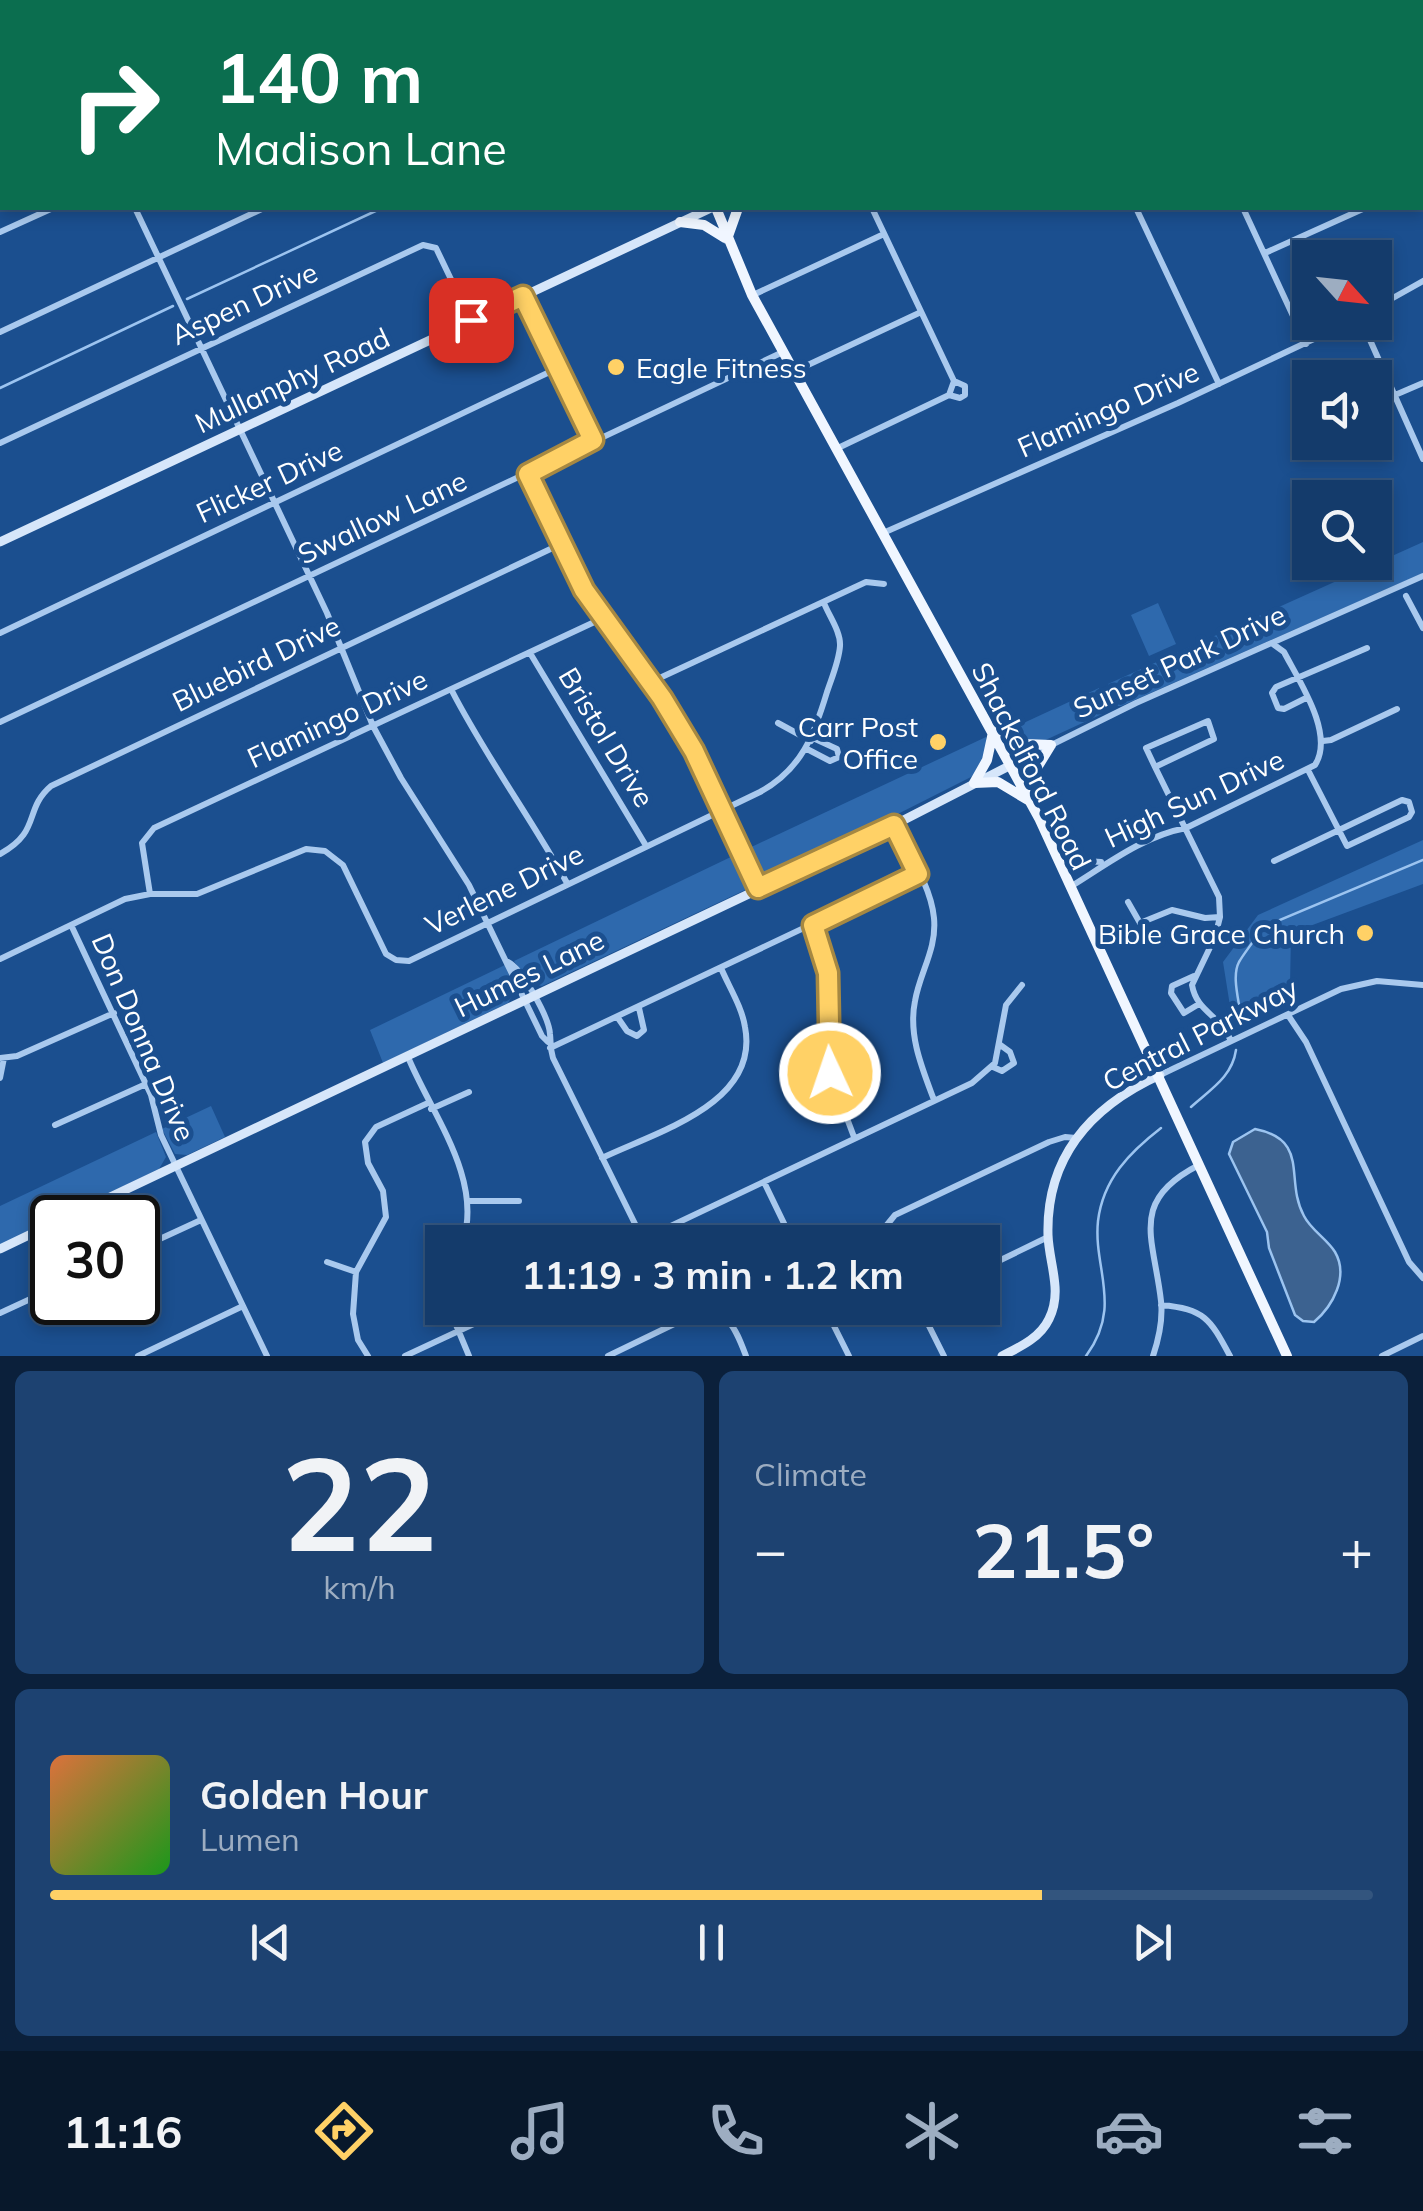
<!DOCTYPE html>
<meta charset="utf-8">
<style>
body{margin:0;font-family:Mulish,sans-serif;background:#1d4271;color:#f1f3f6;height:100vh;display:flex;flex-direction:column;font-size:38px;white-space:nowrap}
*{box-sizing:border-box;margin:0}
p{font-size:32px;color:#9dadc1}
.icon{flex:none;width:55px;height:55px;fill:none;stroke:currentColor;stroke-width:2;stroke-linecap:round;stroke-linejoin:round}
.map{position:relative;height:1356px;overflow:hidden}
.drawer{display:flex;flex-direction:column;gap:15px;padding:15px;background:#0b203b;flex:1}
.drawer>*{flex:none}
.hud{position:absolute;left:0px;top:0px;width:1425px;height:210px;box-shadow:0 5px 15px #0003,0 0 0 2px #33557e;background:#0b6e4f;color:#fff;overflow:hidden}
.needle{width:65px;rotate:117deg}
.fabs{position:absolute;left:1292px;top:240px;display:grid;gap:20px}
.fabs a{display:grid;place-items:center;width:100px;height:100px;border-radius:0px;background:#143b6b;box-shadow:0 5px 15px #0003,0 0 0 2px #33557e;font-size:50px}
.speed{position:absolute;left:30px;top:1195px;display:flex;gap:20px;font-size:50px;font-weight:700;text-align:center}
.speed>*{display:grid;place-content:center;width:130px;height:130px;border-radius:50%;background:#143b6b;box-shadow:0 5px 15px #0003,0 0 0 2px #33557e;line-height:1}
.speed .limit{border:5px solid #111;border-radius:15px;background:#fff;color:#111}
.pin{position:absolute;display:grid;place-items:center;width:85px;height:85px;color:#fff;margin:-42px;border-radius:20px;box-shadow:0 5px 15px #0006}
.me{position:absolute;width:110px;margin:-55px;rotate:357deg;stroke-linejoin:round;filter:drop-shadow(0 0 8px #0008)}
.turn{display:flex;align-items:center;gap:35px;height:210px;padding:0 50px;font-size:45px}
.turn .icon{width:130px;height:130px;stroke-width:2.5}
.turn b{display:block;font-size:70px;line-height:85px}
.big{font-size:75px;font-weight:700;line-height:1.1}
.drawer .card{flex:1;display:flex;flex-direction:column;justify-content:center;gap:15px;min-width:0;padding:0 35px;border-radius:15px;background:#1d4271}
.drawer .dial{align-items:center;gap:0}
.dial b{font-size:130px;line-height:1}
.song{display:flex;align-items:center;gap:30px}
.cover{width:120px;height:120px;border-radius:15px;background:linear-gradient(135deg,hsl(20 70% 55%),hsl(120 70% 35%))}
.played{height:10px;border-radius:5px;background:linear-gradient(90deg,#ffd166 75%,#33557e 75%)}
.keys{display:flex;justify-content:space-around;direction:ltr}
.heat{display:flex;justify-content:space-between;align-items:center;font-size:55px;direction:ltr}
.drawer .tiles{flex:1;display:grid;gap:15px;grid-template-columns:1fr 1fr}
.card:last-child{grid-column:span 2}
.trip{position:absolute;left:425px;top:1225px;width:575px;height:100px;border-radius:0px;background:#143b6b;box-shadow:0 5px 15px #0003,0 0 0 2px #33557e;font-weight:700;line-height:100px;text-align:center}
.tabs{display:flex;height:160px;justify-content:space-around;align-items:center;background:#08182b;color:#9dadc1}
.tabs .icon{width:70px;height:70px}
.tabs .on{color:#ffd166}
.tabs b{font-size:45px;color:#f1f3f6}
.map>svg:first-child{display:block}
.green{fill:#2e69ad}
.water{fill:#3c6290;stroke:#9cc4f0;stroke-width:2.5}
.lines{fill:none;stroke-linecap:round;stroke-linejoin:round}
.stream{stroke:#9cc4f0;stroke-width:2.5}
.street{stroke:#a9c9ee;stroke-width:6}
.secondary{stroke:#d6e6fa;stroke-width:9}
.primary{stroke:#f0f6ff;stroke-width:10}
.route-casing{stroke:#a68842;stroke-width:25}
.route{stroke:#ffd166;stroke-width:18}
.poi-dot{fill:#ffd166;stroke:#1b4f8f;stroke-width:4}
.labels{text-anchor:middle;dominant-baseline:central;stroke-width:10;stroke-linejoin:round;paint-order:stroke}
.street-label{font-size:28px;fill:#fff;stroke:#1b4f8f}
.poi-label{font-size:28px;fill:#fff;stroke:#1b4f8f;text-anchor:end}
</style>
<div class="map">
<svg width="1423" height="1356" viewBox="0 0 1423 1356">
<rect width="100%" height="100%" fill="#1b4f8f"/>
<path class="green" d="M1423,542V573L1121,706H1111L1108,684Z
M1158,603L1176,644L1149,656L1131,615Z
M1099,688L1102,714L1039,743L1029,744L1006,731Z
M986,737C987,752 983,767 971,777L771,878L755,873L745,850Z
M1423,840V884L1291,933L1290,986L1260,1007L1259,1020L1234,1031L1223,962L1258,915Z
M737,854L749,878L745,890L542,986L529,983L514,961Z
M505,965L515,991L508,1003L383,1063L370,1030Z
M211,1106L225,1137L187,1155L175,1154L162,1129Z
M156,1132L166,1157L159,1169L0,1245V1206Z"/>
<path class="water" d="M1255,1129C1311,1140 1284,1180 1304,1216C1311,1230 1327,1239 1335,1252C1349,1276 1333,1306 1314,1322L1303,1321L1295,1315L1269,1248L1267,1232L1229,1154L1233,1142Z"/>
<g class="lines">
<path class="stream" d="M567,2L569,0
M187,299L382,208
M0,388L173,306
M1241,1019C1240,1003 1231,977 1239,962C1246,950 1255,941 1261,928L1423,860
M1191,1107C1211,1089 1232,1077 1236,1050
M1086,1356C1123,1306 1093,1269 1098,1221C1103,1179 1130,1152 1161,1128"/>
<path class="street" d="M105,0L107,2
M212,0L213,2
M823,0L824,2
M1146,0L1147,2
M1260,0L1262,2
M1375,0L1376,2
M0,1L2,6
M274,2L279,0
M490,2L495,0
M930,2L935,0
M1422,104L1423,105
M1422,182H1423
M135,208L327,613L373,726L401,778L469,885L542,1036L548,1042
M1136,208L1219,384
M1243,208L1306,344
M0,232L53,208
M1265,253L1365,208
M753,295L884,234
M523,296L593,440
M1375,308L1423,281
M1362,322L1423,459
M0,332L264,208
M795,371L919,313
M949,395L960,398L965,395V386L954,381
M1395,395L1423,383
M0,443L423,245L436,248L471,321
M838,448L949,395L954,381L872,208
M528,474L584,590L662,698L694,751L758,888
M883,533L1178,403L1350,322
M1406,596L1423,628
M0,633L558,368
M530,653L645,844
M651,682L866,582L884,584
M452,691C486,757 531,818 567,883
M1306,698L1284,709L1278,708L1272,693L1276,687L1367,648
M0,722L783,352
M778,723L811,741
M1323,741L1331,740L1397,709
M807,749L830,761L839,757L837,749L813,738
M1011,765L1136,703L1423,576
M1155,767L1214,739L1208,721L1146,748L1155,767L1219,897L1220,917L1215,937L1192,985C1197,1013 1220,1014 1231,1041
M894,825C909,854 931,886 934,918C937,949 920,972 915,1001C908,1035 922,1068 934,1100
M1057,851L1072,860L1101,862
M0,854C42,831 23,810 51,786L561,544
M1274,861L1402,800L1409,802L1412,812L1409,817L1347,846L1308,770
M1070,887C1106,865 1143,836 1186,828L1315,765C1335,734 1299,681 1284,652L1273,644
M150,894L142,843L154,828L603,618
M1128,902L1140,923L1172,910L1205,918L1220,917
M813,925L828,973L830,1073L854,1137
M72,927L151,1095L161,1135L267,1356
M0,959L125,899L150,894H197L306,849L325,851L343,865L386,954L396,960L409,961L760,792C802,769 814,735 827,692C832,677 839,661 840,646C841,632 829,616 824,603
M508,962C522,969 549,1017 550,1034C551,1043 550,1048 553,1058L644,1242
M1194,976L1172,986L1171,993L1184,1013L1199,1004
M1288,1015L1306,1042L1409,1262L1423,1278
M618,1018L627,1031L637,1036L644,1030L639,1008
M550,1048L918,874
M408,1057C432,1115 483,1178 463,1242
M0,1058L17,1056L114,1013
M993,1067L1002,1071L1014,1063L1010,1052L999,1044
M1160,1075L1341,989L1377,981L1423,985
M0,1078L4,1058
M431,1109L469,1092
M55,1125L146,1084
M602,1158C656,1132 760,1104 745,1027C742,1007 729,987 721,968
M764,1182L793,1242
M470,1201H519
M637,1242L972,1083L995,1063L1006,1005L1022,985
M888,1242L886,1226L895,1215L1049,1142L1065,1137L1076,1138
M138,1249L201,1220
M327,1262L356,1272
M982,1269L1048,1237
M1161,1305C1205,1309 1210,1319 1230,1356
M449,1308L469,1356
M674,1308L680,1321
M825,1308L849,1356
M920,1308L944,1356
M0,1313L52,1289
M138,1356L243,1306
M368,1356L358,1340L353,1314L356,1272L386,1217L383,1191L368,1163L365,1142L376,1127L428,1103
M405,1356L508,1308
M608,1356L697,1313C729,1308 736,1330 746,1356
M1153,1356C1159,1338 1163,1319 1161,1301C1154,1238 1128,1201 1199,1165
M1382,1356L1423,1336"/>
<path class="secondary" d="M1158,2L1164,0
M0,542L711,208
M66,1218L894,825L1011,765
M0,1249L52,1224
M1002,1356C1020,1347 1040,1338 1049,1319C1063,1291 1049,1264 1048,1235C1046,1156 1092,1106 1160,1075"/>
<path class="primary" d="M680,0L681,2
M716,208L752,295L1039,818L1287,1356
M680,222L704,225L725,238
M727,239L738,208
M994,731L1026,744L1051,745
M974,783L998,782L1028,800
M974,783L987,760L993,732
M1029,799L1035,771L1051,745"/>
</g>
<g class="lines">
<g class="route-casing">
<path id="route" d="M471,320L523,296L593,440L528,474L584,590L662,698L694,751L758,888L894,825L918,874L813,925L828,973L830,1073"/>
</g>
<use href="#route" class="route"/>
</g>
<g class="poi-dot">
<circle cx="616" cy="367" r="10"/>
<circle cx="938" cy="742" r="10"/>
<circle cx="1365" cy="933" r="10"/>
</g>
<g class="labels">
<g class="street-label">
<text transform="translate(244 303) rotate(-25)">Aspen Drive</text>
<text transform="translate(292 380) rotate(-25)">Mullanphy Road</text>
<text transform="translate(1108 409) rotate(-24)">Flamingo Drive</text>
<text transform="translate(269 481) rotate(-25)">Flicker Drive</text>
<text transform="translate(382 517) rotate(-25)">Swallow Lane</text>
<text transform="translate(1179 661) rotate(-25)">Sunset Park Drive</text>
<text transform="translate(256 663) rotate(-26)">Bluebird Drive</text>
<text transform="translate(337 718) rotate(-25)">Flamingo Drive</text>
<text transform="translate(607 737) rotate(59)">Bristol Drive</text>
<text transform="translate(1032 766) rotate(63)">Shackelford Road</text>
<text transform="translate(1194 798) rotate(-25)">High Sun Drive</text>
<text transform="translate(504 889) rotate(-26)">Verlene Drive</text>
<text transform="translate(529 973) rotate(-26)">Humes Lane</text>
<text transform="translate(1200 1034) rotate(-27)">Central Parkway</text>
<text transform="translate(144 1037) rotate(67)">Don Donna Drive</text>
</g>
<g class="poi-label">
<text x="636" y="367" text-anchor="start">Eagle Fitness</text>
<text x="918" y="726">Carr Post<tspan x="918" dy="32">Office</tspan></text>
<text x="1345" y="933">Bible Grace Church</text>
</g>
</g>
</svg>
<div class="fabs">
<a><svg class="needle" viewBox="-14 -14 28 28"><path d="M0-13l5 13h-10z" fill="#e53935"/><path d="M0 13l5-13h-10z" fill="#9dadc1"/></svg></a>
<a><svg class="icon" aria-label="sound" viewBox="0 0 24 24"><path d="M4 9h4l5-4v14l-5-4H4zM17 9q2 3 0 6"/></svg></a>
<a><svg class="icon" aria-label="search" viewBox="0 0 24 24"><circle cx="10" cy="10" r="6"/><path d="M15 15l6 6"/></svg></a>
</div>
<div class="speed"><div class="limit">30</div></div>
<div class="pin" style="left:471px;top:320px;background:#d93025"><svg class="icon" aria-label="arrive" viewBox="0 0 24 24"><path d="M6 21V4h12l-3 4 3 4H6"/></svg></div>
<svg class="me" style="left:830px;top:1073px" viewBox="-20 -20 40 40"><circle r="17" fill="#ffd166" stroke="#fff" stroke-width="3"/><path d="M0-11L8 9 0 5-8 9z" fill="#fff"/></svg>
<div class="trip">11:19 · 3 min · 1.2 km</div>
<div class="hud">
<div class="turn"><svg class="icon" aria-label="right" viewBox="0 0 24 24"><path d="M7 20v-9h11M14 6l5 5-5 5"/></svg><div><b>140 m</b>Madison Lane</div></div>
</div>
</div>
<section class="drawer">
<div class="tiles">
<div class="card dial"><b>22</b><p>km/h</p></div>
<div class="card"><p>Climate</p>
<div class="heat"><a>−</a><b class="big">21.5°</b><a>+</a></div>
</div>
<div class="card">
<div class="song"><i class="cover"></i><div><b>Golden Hour</b><p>Lumen</p></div></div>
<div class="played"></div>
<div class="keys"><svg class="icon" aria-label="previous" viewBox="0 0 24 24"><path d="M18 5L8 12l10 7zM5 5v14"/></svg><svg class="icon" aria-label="pause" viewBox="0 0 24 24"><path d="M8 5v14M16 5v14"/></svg><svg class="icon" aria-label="next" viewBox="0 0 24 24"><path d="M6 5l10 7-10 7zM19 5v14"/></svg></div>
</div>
</div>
</section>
<nav class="tabs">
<b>11:16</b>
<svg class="icon on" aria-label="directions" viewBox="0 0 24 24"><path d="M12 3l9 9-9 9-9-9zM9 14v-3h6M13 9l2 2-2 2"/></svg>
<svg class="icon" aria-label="music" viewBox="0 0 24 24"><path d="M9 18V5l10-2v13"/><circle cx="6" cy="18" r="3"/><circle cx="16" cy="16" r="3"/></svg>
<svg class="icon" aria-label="phone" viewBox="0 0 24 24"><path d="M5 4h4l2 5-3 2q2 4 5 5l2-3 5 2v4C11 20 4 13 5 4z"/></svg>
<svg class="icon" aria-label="climate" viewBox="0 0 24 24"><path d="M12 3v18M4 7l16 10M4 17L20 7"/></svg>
<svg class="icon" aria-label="car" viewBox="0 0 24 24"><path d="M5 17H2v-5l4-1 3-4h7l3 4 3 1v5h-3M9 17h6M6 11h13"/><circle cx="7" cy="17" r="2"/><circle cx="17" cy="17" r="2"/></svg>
<svg class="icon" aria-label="filters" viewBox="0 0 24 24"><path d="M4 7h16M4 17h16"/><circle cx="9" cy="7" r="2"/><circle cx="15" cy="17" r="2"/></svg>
</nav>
